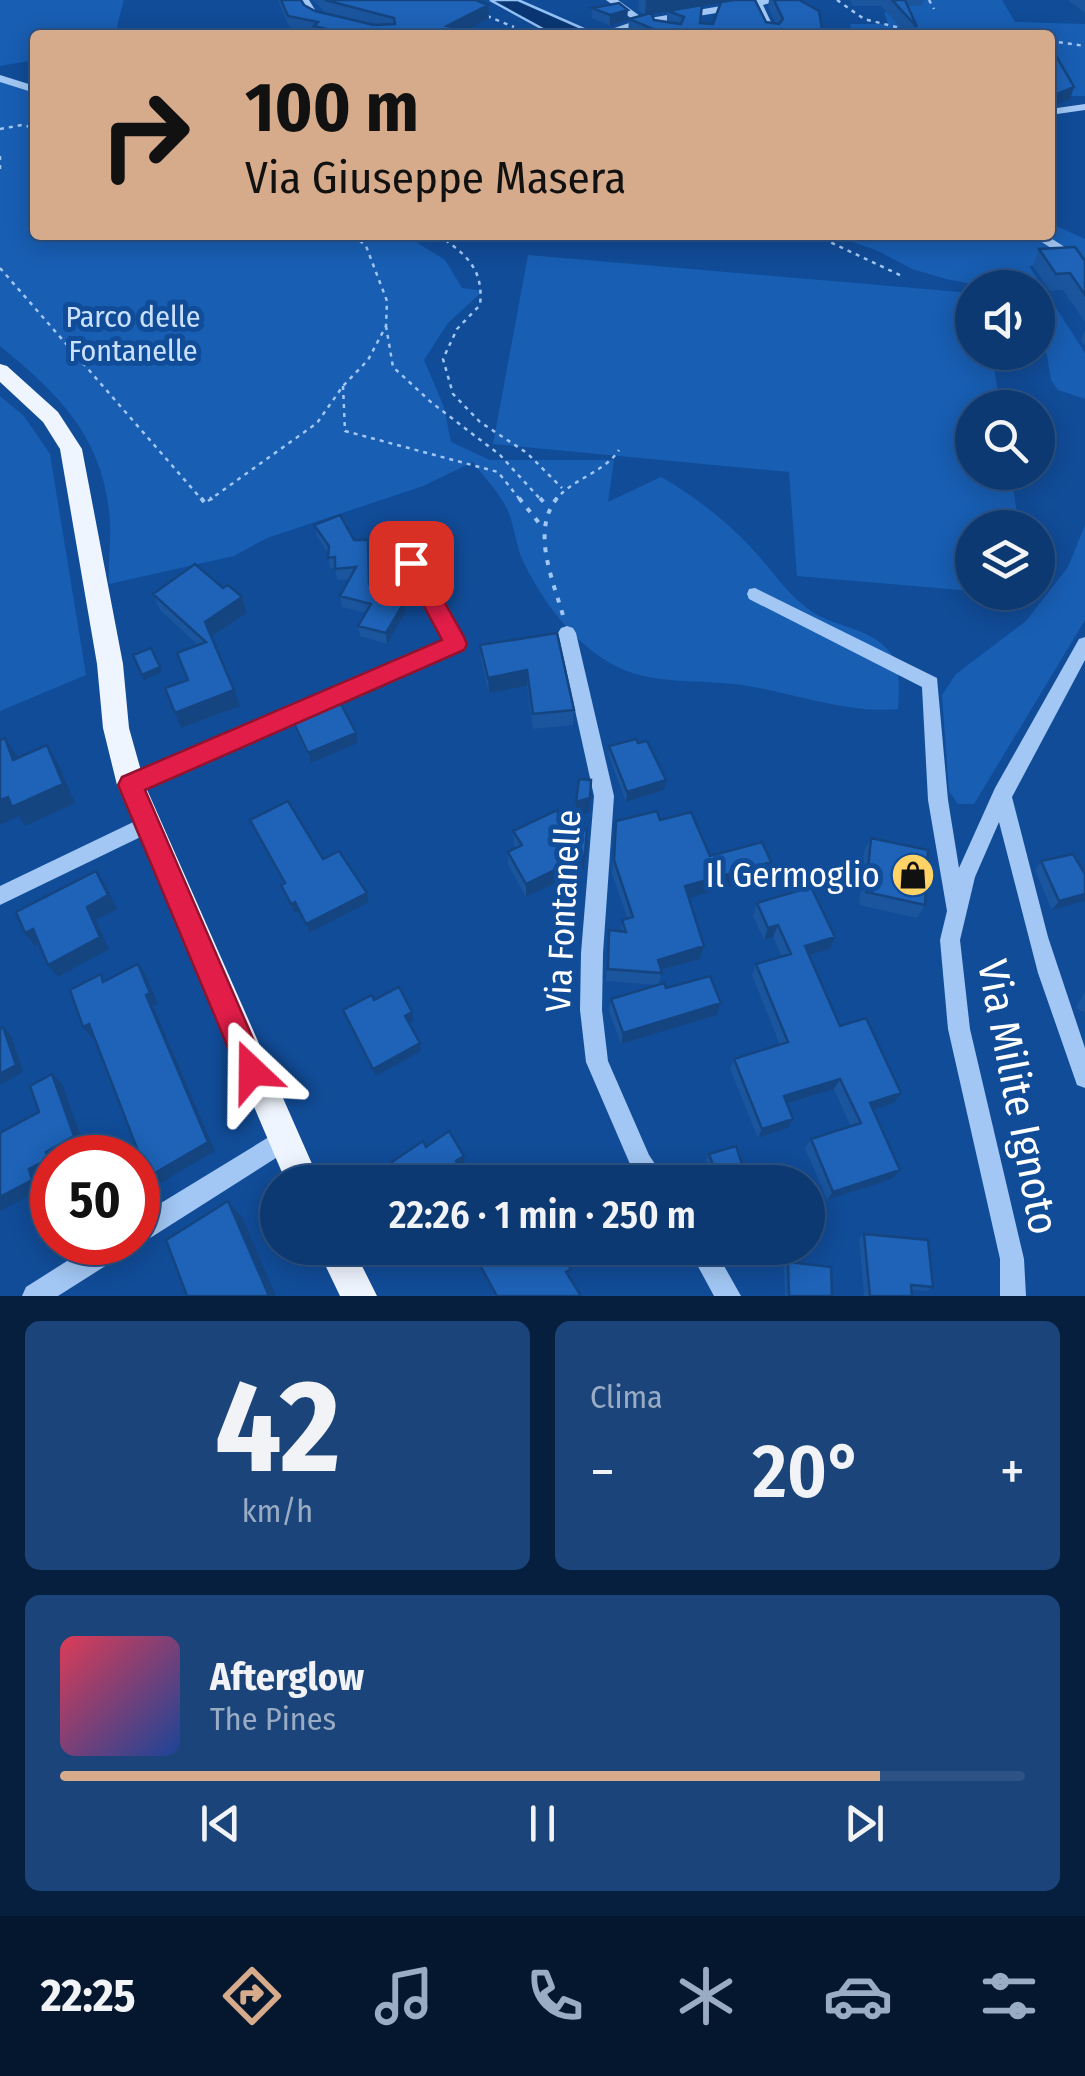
<!DOCTYPE html>
<html lang="it">
<meta charset="utf-8">
<style>
body{margin:0;font-family:"Fira Sans Condensed",sans-serif;background:#1b447a;color:#f1f3f6;height:100vh;display:flex;flex-direction:column;font-size:38px;white-space:nowrap}
*{box-sizing:border-box;margin:0}
p{font-size:32px;color:#9aacc4}
.icon{flex:none;width:55px;height:55px;fill:none;stroke:currentColor;stroke-width:2;stroke-linecap:round;stroke-linejoin:round}
.map{position:relative;height:1296px;overflow:hidden}
.drawer{display:flex;flex-direction:column;gap:25px;padding:25px;background:#071f3f;flex:1}
.drawer>*{flex:none}
.hud{position:absolute;left:30px;top:30px;width:1025px;height:210px;border-radius:10px;box-shadow:0 5px 25px #0003,0 0 0 2px #2d5384;background:#d6ab8b;color:#111;overflow:hidden}
.tools{position:absolute;left:955px;top:270px;display:grid;gap:20px}
.tools a{display:grid;place-items:center;width:100px;height:100px;border-radius:50%;background:#0d3972;box-shadow:0 5px 25px #0003,0 0 0 2px #2d5384;font-size:50px}
.speed{position:absolute;left:30px;top:1135px;display:flex;gap:20px;font-size:50px;font-weight:700;text-align:center}
.speed>*{display:grid;place-content:center;width:130px;height:130px;border-radius:50%;background:#0d3972;box-shadow:0 5px 25px #0003,0 0 0 2px #2d5384;line-height:1}
.speed .limit{border:15px solid #d22;background:#fff;color:#111}
.pin{position:absolute;display:grid;place-items:center;width:85px;height:85px;color:#fff;margin:-42px;border-radius:20px;box-shadow:0 5px 15px #0006}
.me{position:absolute;width:110px;margin:-55px;rotate:337deg;stroke-linejoin:round;filter:drop-shadow(0 0 8px #0008)}
.turn{display:flex;align-items:center;gap:35px;height:210px;padding:0 50px;font-size:45px}
.turn .icon{width:130px;height:130px;stroke-width:2.5}
.turn b{display:block;font-size:70px;line-height:85px}
.big{font-size:75px;font-weight:600;line-height:1.1}
.drawer .tile{flex:1;display:flex;flex-direction:column;justify-content:center;gap:15px;min-width:0;padding:0 35px;border-radius:15px;background:#1b447a}
.drawer .dial{align-items:center;gap:0}
.dial b{font-size:130px;line-height:1}
.song{display:flex;align-items:center;gap:30px}
.cover{width:120px;height:120px;border-radius:15px;background:linear-gradient(135deg,hsl(350 70% 55%),hsl(220 70% 35%))}
.played{height:10px;border-radius:5px;background:linear-gradient(90deg,#d6ab8b 85%,#2d5384 85%)}
.keys{display:flex;justify-content:space-around;direction:ltr}
.heat{display:flex;justify-content:space-between;align-items:center;font-size:55px;direction:ltr}
.drawer .tiles{flex:1;display:grid;gap:25px;grid-template-columns:1fr 1fr}
.tile:last-child{grid-column:span 2}
.trip{position:absolute;left:260px;top:1165px;width:565px;height:100px;border-radius:50px;background:#0d3972;box-shadow:0 5px 25px #0003,0 0 0 2px #2d5384;font-weight:600;line-height:100px;text-align:center}
.dock{display:flex;height:160px;justify-content:space-around;align-items:center;background:#05172e;color:#9aacc4}
.dock .icon{width:70px;height:70px}
.dock .on{color:#d6ab8b}
.dock b{font-size:45px;color:#f1f3f6}
.map>svg:first-child{display:block}
.green{fill:#185eb3}
.water{fill:#0a3774;stroke:#93c2f7;stroke-width:2.5}
.lines{fill:none;stroke-linecap:round;stroke-linejoin:round}
.river{fill:#0a3774;fill-rule:evenodd}
.path-far1{stroke:#a2c7f4;stroke-width:2.5;stroke-dasharray:4 5;stroke-linecap:butt}
.path{stroke:#a2c7f4;stroke-width:4;stroke-dasharray:5 8;stroke-linecap:butt}
.minor{fill:#a2c7f4;fill-rule:evenodd}
.major{fill:#eff5ff;fill-rule:evenodd}
.wall{fill:#1a559e;fill-rule:evenodd}
.shaded-wall{fill:#154581}
.building{fill:#1e63b8;stroke:#154581;stroke-width:2.5}
.route{fill:#e11d48;stroke:#92132f;stroke-width:2.5}
.labels{text-anchor:middle;dominant-baseline:central;stroke-width:10;stroke-linejoin:round;paint-order:stroke}
.far-park-label{font-size:30px;fill:#cae1fe;stroke:#114c98}
.poi-label{font-size:35px;fill:#fff;stroke:#114c98;text-anchor:end}
.street-label{font-size:35px;fill:#fff;stroke:#114c98}
.near-street-label{font-size:42px;fill:#fff;stroke:#114c98}
</style>
<div class="map">
<svg width="1085" height="1296" viewBox="0 0 1085 1296">
<rect width="100%" height="100%" fill="#114c98"/>
<path class="green" d="M0,0H124L117,26L118,35H35V60L0,66Z
M920,0H1002L1015,22L1085,24V96H1068L1050,65V35H853L850,24H888L884,12H901L898,6H922Z
M0,78L35,90V235H405L445,260L462,288L483,291L448,323L424,360L444,407L451,442L490,460H614L608,502L661,477C692,494 733,526 756,553C776,575 789,597 814,613C839,628 869,628 888,650C902,665 899,690 898,709C848,714 797,694 748,686C709,679 664,685 627,671C582,654 544,605 524,563C515,545 515,523 505,505C497,490 483,476 473,462L423,486L267,538L234,556L109,584C108,564 111,543 110,522C105,439 60,395 0,346Z
M1050,223L1085,239V260L1029,266L1085,353V399L1058,390L1051,380L1047,355L1038,337V288L988,287L946,279L912,269L878,251L833,235H1050Z
M528,255L972,293V352L992,353L1000,407L972,408V472L1011,473L1019,527L972,528V591L797,576L789,472L493,444Z
M0,396L24,416L50,454L86,675L0,711Z
M1085,525V620L974,804H958L949,791L942,695L956,674L1026,621L1068,567Z"/>
<path class="water" d="M490,0H518L593,33L554,35Z"/>
<g class="lines">
<path class="river" d="M384,0H412L482,35H453Z"/>
<path class="path-far1" d="M837,0L864,19L904,29
M929,0L934,9
M487,16L514,27
M1050,41L1085,46
M0,129L22,125L35,128
M0,156V173
M438,235C466,254 484,269 480,305L457,329L443,359L453,394L480,422L527,453L562,488
M815,235L902,276
M0,268L203,501
M386,326L393,367L432,403L500,455L542,501
M343,386L345,431L498,472L521,501
M208,501L317,423L343,386L368,360L386,326L387,301L366,246L353,235
M555,501C572,478 603,474 619,450"/>
<path class="path" d="M201,498L205,503L212,498
M519,498L543,528
M540,498L547,506
M557,498C530,532 554,582 564,619"/>
<path class="minor" d="M299,0H309L317,13L330,19L325,22L309,17Z
M606,0H618L644,19L757,0H780L763,5L777,35H767L754,7L648,24L610,35H594L635,21Z
M0,75L35,86V93L0,82Z
M1085,104V110L1050,115V109Z
M1031,235H1046L1085,260V270Z
M411,557L417,559L462,639L465,644L462,649L138,791L131,793L124,791L121,785L124,779L446,641L403,563Z
M755,588L937,678L948,800L959,868L995,788L1079,639L1085,637V660L1012,797L1048,937L1085,1048V1088L1077,1085L1038,973L999,822L975,877L960,940L970,1029L1024,1259L1026,1296H1000V1259L948,1029L940,940L947,911L928,800L922,687L749,599L747,594L749,589Z
M567,626L573,628L576,633L614,796L603,953L602,1010L608,1061L649,1155L667,1182H641L633,1171L586,1062L580,1010L581,953L594,796L558,633L561,628Z
M148,815L155,818L158,824L155,830L0,905V886Z
M282,1129L290,1133L294,1141L290,1149L147,1240L138,1243L136,1242L138,1217Z
M97,1242H132L129,1251L58,1296H22L26,1287Z
M688,1248H714L741,1296H714Z"/>
<path class="major" d="M0,364L7,366L58,412L82,449L123,664L129,728L145,785L320,1182H286L117,785L103,728L97,664L60,449L43,422L0,382Z
M317,1248H353L377,1296H340Z"/>
</g>
<path class="wall" d="M278,0H301L304,5L315,11L326,13L313,0H476L489,18L458,35H315L290,29Z
M639,0H755L766,22L776,24L768,7L769,0H799L823,35H632L628,33L629,19L645,15L638,10ZM720,3L713,24L700,23L702,6ZM667,12V22L654,20L652,14Z
M850,0H924L922,6H908L917,27L915,35H907L881,6H853Z
M1068,0H1085V13Z
M592,8L627,20L610,26L592,18Z
M1039,249L1085,261V322L1063,290L1050,291L1033,266Z
M1085,330V346L1081,340Z
M314,525L354,540L370,551L371,585L394,591L395,599L405,601L406,612L387,644L360,636L358,626L366,613L342,607L340,596L349,579L337,580L335,568H330L328,553L317,536Z
M223,588L242,597L247,613L211,637L240,706L181,728L188,680L198,645L160,610L153,594Z
M557,633L574,710L573,725L533,729L527,686L489,693L481,660L480,645Z
M291,717L358,743L311,763L294,727Z
M609,746L664,790L626,802L609,756Z
M250,820L323,859L367,893L369,902L309,933L299,911L294,913L281,885L284,884Z
M660,820L710,856L771,862L767,876L688,898L704,946L700,959L661,971L659,984L666,988L721,1003L717,1015L621,1044L609,1011L611,999L656,985L606,981L609,930L621,931L622,920L628,919L612,874L616,821Z
M513,831L564,835L584,869L526,897L508,865V852L516,848L514,845Z
M871,838L925,905L917,918L859,905L864,851Z
M1041,861L1085,874L1052,910L1035,870Z
M757,903L835,937L830,949L809,955L840,1026L894,1103L872,1110L900,1170L892,1179L827,1200L805,1148L811,1139L851,1127L834,1089L787,1104L788,1128L758,1138L730,1069L734,1059L780,1045L752,975L756,964L782,957L773,937L764,940L753,916Z
M1085,991V1013L1076,1008Z
M709,1154L748,1182H714L706,1160Z
M864,1234L933,1287L927,1291L911,1290L912,1296H864L859,1239Z
M720,1248H787L729,1266Z
M788,1262L832,1296H785L784,1267Z"/>
<path class="shaded-wall" d="M646,0H741L645,15Z
M488,5L489,18L458,35H443L447,26Z
M628,10L627,20L610,26V15Z
M1074,87L1070,99L1050,107V97Z
M242,597L247,613L211,637L205,622Z
M405,601L406,612L387,644L386,633Z
M160,667L162,672L144,680L142,675Z
M527,670V686L489,693L488,678Z
M234,690L240,706L181,728L175,713Z
M356,733L358,743L311,763L308,753Z
M5,738L18,757L13,760Z
M47,745L59,765L75,803L25,826L19,816L0,825V800Z
M666,780L664,790L626,802L627,792Z
M590,798L589,812L576,816V802Z
M587,829L584,869L526,897V884Z
M771,862L767,876L682,900L685,886Z
M96,871L105,884L117,909L96,920L109,949L58,977L48,965L87,907Z
M367,893L369,902L309,933L306,924Z
M1085,894V901L1052,910L1059,901Z
M295,902L299,911L294,913L291,904Z
M778,925L773,937L764,940L768,928Z
M33,929L43,942L35,946L25,933Z
M835,937L830,949L800,958L805,946Z
M704,946L700,959L655,972L658,960Z
M138,964L146,975L158,1004L153,1006L215,1151L157,1185L148,1177L146,995Z
M721,1003L717,1015L621,1044L623,1033Z
M412,1012L414,1020L407,1024L405,1016Z
M89,1024L98,1035L92,1038L83,1027Z
M3,1027L11,1035L23,1072L0,1085Z
M420,1043L421,1051L376,1076L373,1069Z
M52,1074L62,1083L84,1145L62,1158H52V1170L40,1177L43,1188L0,1211V1197L46,1152Z
M840,1079L834,1089L779,1106L784,1096Z
M901,1093L894,1103L863,1113L870,1103Z
M793,1119L788,1128L758,1138L762,1129Z
M464,1156L465,1162L457,1167L456,1161Z
M900,1170L892,1179L827,1200L833,1192Z
M228,1201L242,1217L276,1296H269Z
M823,1232L818,1237L808,1241V1237Z
M775,1248H787L729,1266L732,1262Z"/>
<path class="building" d="M281,0H301L304,5L315,11L374,25L395,24L394,18L325,0H476L488,5L447,26L458,28L443,35H319L327,29L314,26L318,22L288,16Z
M734,0H755L766,22L779,24L783,19L774,0H799L819,11L823,35H663V33L629,19L651,13L654,20L681,24L684,17L668,11L702,5L700,23L713,24L721,2Z
M892,0H905L917,27Z
M619,3L628,10L610,15L592,8Z
M1050,54H1055L1074,87L1050,97Z
M1075,247L1085,261V295L1070,273L1056,274L1039,249Z
M340,515L354,540H368L369,584L394,591L391,598L405,601L386,633L358,626L371,604L340,596L356,567L335,569V557L328,558L329,546L314,525Z
M195,564L223,588L228,585L242,597L205,622L234,690L175,713L165,688L188,680L177,653L206,642L153,594Z
M557,633L574,710L533,714L527,670L488,678L480,645Z
M151,648L160,667L142,675L133,655Z
M338,698L356,733L308,753L291,717Z
M5,738L13,760L47,745L63,784L12,807L8,797L0,800V740Z
M636,739L638,743L647,741L666,780L627,792L609,746Z
M579,779L591,780L590,798L576,802Z
M288,801L323,859L339,851L367,893L306,924L295,902L291,904L281,885L285,883L250,820Z
M557,810L564,835L587,829L585,855L526,884L508,852L522,845L513,831Z
M657,811L660,820L691,812L710,856L762,842L771,862L685,886L704,946L658,960L662,973L608,969L609,930L626,932L622,920L633,917L614,860L616,821Z
M871,838L928,850L925,905L866,892Z
M1073,854L1085,874V894L1059,901L1041,861Z
M96,871L108,895L87,907L100,937L48,965L33,929L25,933L16,912Z
M811,887L835,937L805,946L840,1026L866,1018L901,1093L870,1103L900,1170L833,1192L811,1139L861,1123L840,1079L784,1096L793,1119L762,1129L734,1059L788,1042L756,964L791,954L778,925L768,928L757,903Z
M138,964L150,993L146,995L208,1142L148,1177L89,1024L83,1027L70,990L101,974L103,982Z
M710,976L721,1003L623,1033L611,999L664,983L666,988Z
M399,987L412,1012L405,1016L420,1043L373,1069L343,1010L372,995L374,1000Z
M3,1027L16,1065L0,1074V1029Z
M52,1074L74,1136L46,1152L48,1159L29,1169L32,1180L0,1197V1133L39,1112L30,1086Z
M449,1131L464,1156L456,1161L468,1182H406L392,1162L423,1141L426,1147Z
M736,1146L748,1182H719L709,1154Z
M228,1201L269,1296H187L166,1240Z
M811,1204L823,1232L808,1237V1205Z
M864,1234L928,1240L933,1287L911,1285L912,1296H870Z
M509,1248H558L571,1269L566,1272L581,1296H497L481,1267Z
M725,1248H775L732,1262Z
M788,1262L831,1267L832,1296H789Z"/>
<path class="route" d="M411,555L419,557L464,637L467,644L464,650L145,790L267,1071L263,1081L252,1085L242,1081L118,785L122,777L442,640L401,563Z"/>
<defs>
<g id="shop-disc" transform="scale(2.25)"><circle r="9.5" fill="#ffd365" stroke="#114c98"/><path d="M-5-2.5h2.3a2.7 3.5 0 0 1 5.4 0H5L5.5 6h-11ZM-1.5-2.5h3a1.5 2.3 0 0 0-3 0Z" fill="#111"/></g>
</defs>
<g fill-rule="evenodd">
<use href="#shop-disc" x="913" y="875"/>
</g>
<g class="labels">
<g class="far-park-label">
<text x="133" y="317">Parco delle<tspan x="133" dy="34">Fontanelle</tspan></text>
</g>
<g class="poi-label">
<text x="880" y="875">Il Germoglio</text>
</g>
<g class="street-label">
<text transform="translate(563 911) rotate(-87)">Via Fontanelle</text>
</g>
<g class="near-street-label">
<text transform="translate(1018 1097) rotate(79)">Via Milite Ignoto</text>
</g>
</g>
</svg>
<div class="tools">
<a><svg class="icon" aria-label="sound" viewBox="0 0 24 24"><path d="M4 9h4l5-4v14l-5-4H4zM17 9q2 3 0 6"/></svg></a>
<a><svg class="icon" aria-label="search" viewBox="0 0 24 24"><circle cx="10" cy="10" r="6"/><path d="M15 15l6 6"/></svg></a>
<a><svg class="icon" aria-label="layers" viewBox="0 0 24 24"><path d="M12 4l9 5-9 5-9-5zM3 14l9 5 9-5"/></svg></a>
</div>
<div class="speed"><div class="limit">50</div></div>
<div class="pin" style="left:411px;top:563px;background:#d93025"><svg class="icon" aria-label="arrive" viewBox="0 0 24 24"><path d="M6 21V4h12l-3 4 3 4H6"/></svg></div>
<svg class="me" style="left:252px;top:1071px" viewBox="-20 -20 40 40"><path d="M0-17L14 15 0 8-14 15z" fill="#e11d48" stroke="#fff" stroke-width="4"/></svg>
<div class="trip">22:26 · 1 min · 250 m</div>
<div class="hud">
<div class="turn"><svg class="icon" aria-label="right" viewBox="0 0 24 24"><path d="M7 20v-9h11M14 6l5 5-5 5"/></svg><div><b>100 m</b>Via Giuseppe Masera</div></div>
</div>
</div>
<section class="drawer">
<div class="tiles">
<div class="tile dial"><b>42</b><p>km/h</p></div>
<div class="tile"><p>Clima</p>
<div class="heat"><a>−</a><b class="big">20°</b><a>+</a></div>
</div>
<div class="tile">
<div class="song"><i class="cover"></i><div><b>Afterglow</b><p>The Pines</p></div></div>
<div class="played"></div>
<div class="keys"><svg class="icon" aria-label="previous" viewBox="0 0 24 24"><path d="M18 5L8 12l10 7zM5 5v14"/></svg><svg class="icon" aria-label="pause" viewBox="0 0 24 24"><path d="M8 5v14M16 5v14"/></svg><svg class="icon" aria-label="next" viewBox="0 0 24 24"><path d="M6 5l10 7-10 7zM19 5v14"/></svg></div>
</div>
</div>
</section>
<nav class="dock">
<b>22:25</b>
<svg class="icon on" aria-label="directions" viewBox="0 0 24 24"><path d="M12 3l9 9-9 9-9-9zM9 14v-3h6M13 9l2 2-2 2"/></svg>
<svg class="icon" aria-label="music" viewBox="0 0 24 24"><path d="M9 18V5l10-2v13"/><circle cx="6" cy="18" r="3"/><circle cx="16" cy="16" r="3"/></svg>
<svg class="icon" aria-label="phone" viewBox="0 0 24 24"><path d="M5 4h4l2 5-3 2q2 4 5 5l2-3 5 2v4C11 20 4 13 5 4z"/></svg>
<svg class="icon" aria-label="climate" viewBox="0 0 24 24"><path d="M12 3v18M4 7l16 10M4 17L20 7"/></svg>
<svg class="icon" aria-label="car" viewBox="0 0 24 24"><path d="M5 17H2v-5l4-1 3-4h7l3 4 3 1v5h-3M9 17h6M6 11h13"/><circle cx="7" cy="17" r="2"/><circle cx="17" cy="17" r="2"/></svg>
<svg class="icon" aria-label="filters" viewBox="0 0 24 24"><path d="M4 7h16M4 17h16"/><circle cx="9" cy="7" r="2"/><circle cx="15" cy="17" r="2"/></svg>
</nav>
